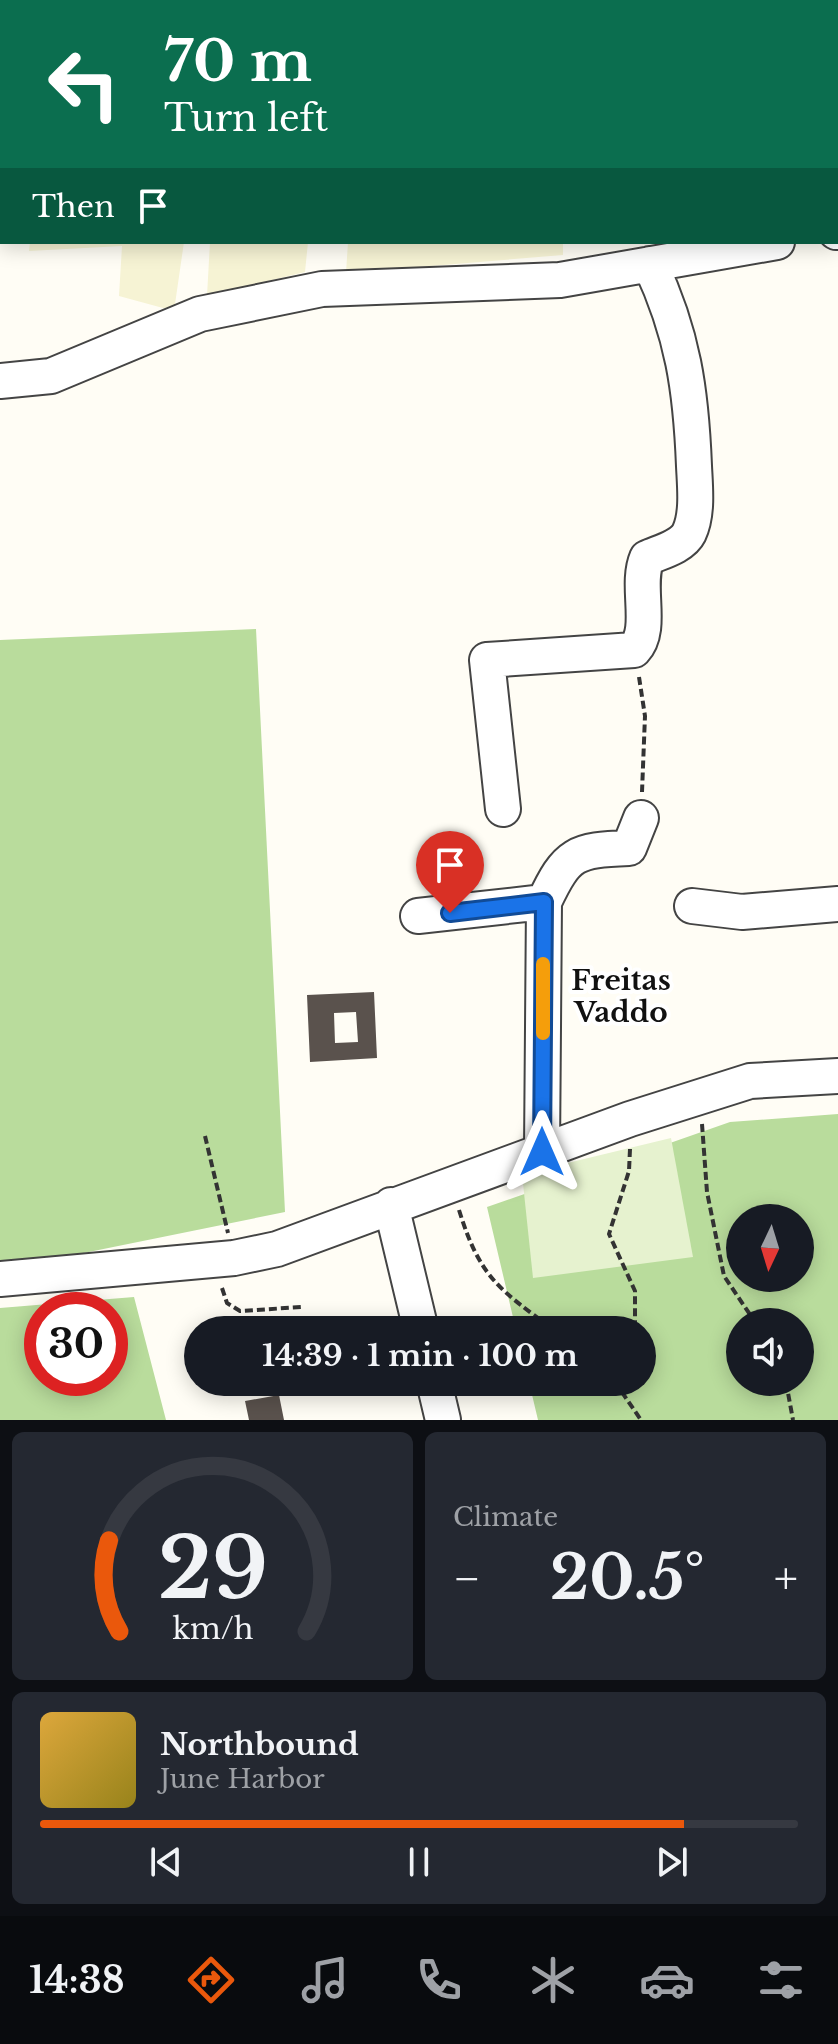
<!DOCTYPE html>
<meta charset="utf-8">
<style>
body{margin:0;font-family:"Libre Baskerville",serif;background:#242831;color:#f1f3f6;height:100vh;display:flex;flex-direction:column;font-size:30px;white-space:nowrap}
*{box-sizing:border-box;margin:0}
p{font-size:26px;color:#9ea1a6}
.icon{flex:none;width:44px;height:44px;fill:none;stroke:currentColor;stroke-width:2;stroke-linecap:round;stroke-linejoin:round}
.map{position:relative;height:1420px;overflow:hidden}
.side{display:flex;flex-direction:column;gap:12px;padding:12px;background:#0d0f14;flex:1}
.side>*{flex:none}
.hud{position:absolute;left:0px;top:0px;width:838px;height:244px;box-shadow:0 4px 20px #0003;background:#0b6e4f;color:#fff;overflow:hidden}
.needle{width:52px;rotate:184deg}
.tools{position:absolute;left:726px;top:1204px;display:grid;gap:16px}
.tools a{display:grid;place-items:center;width:88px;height:88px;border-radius:50%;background:#171b24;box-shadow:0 4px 20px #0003;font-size:40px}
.speed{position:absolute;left:24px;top:1292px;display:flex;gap:16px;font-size:40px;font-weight:700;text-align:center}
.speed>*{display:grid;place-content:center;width:104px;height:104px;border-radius:50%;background:#171b24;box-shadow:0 4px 20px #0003;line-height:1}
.speed .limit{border:12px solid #d22;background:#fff;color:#111}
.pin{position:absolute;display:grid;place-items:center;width:68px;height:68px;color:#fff;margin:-82px -34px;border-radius:50% 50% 50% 0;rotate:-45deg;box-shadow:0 0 8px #0007}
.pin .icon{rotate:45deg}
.me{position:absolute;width:88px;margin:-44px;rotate:0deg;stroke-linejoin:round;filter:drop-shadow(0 0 6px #0008)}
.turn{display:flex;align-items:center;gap:28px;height:168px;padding:0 32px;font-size:36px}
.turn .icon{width:104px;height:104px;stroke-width:2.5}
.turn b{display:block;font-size:56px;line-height:68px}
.then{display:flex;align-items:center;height:76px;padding:0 32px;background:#0003;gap:16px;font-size:30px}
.big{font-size:60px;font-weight:800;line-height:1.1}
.side .tile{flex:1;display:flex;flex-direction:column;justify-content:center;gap:12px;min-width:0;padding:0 28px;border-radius:12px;background:#242831}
.side .dial{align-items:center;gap:0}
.dial svg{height:208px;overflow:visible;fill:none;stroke:#363941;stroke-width:7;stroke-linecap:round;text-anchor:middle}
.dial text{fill:#f1f3f6;stroke:none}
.song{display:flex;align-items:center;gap:24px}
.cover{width:96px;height:96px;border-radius:12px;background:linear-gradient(135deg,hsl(40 70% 55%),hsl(50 70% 35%))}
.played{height:8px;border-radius:4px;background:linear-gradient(90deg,#ea580c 85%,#363941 85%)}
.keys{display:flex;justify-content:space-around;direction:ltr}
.heat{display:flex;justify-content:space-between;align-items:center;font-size:44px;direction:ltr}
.side .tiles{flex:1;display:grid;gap:12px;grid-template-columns:1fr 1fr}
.tile:last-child{grid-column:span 2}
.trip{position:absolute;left:184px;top:1316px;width:472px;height:80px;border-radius:40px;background:#171b24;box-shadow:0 4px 20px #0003;font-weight:800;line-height:80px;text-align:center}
.tabs{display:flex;height:128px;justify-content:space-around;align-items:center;background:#090b0e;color:#9ea1a6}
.tabs .icon{width:56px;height:56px}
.tabs .current{color:#ea580c}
.tabs b{font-size:36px;color:#f1f3f6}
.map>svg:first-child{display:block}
.farmland{fill:#f6f3d4}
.forest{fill:#b9dc9c;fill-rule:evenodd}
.pitch{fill:#e6f2cf}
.building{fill:#5a524d;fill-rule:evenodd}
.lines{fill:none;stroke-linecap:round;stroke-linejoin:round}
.minor-casing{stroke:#444;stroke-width:38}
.path{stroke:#333;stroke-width:4;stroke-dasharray:8 4;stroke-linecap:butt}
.minor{stroke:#fff;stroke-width:34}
.route-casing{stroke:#114b97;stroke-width:20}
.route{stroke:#1a73e8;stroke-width:14}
.slow{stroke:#f59e0b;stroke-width:14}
.labels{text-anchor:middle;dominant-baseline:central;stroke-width:8;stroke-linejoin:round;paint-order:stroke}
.neighbourhood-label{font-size:28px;font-weight:bold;fill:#111;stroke:#fff}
</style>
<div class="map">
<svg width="838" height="1420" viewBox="0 0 838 1420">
<rect width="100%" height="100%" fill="#fffdf5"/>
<path class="farmland" d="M0,0H567L2,2L0,85Z
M30,242H184L174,311L119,296L122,246L29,251Z
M210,242H308L305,272L207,296Z
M348,242H563V255L346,273Z"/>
<path class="forest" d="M256,629L285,1212L0,1270V640Z
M838,1114V1420H538L529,1382H642V1330H516L487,1207L730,1122ZM740,1218H800V1278H740ZM740,1322H800V1382H740Z
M134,1297L166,1420H0V1308ZM110,1310V1378H42V1310Z"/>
<path class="pitch" d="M671,1138L693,1257L533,1278L522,1174Z"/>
<path class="building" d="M374,992L377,1058L310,1062L307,995ZM356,1012L358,1042L335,1043L334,1013Z
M279,1395L284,1420H249L245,1401Z"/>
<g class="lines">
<g class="minor-casing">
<path id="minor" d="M836,232L838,231
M0,381L51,376L200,314L322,289L560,280L777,242
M503,809L487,660L634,650C654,629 635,586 647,558C660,552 682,547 689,533C698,514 695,487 694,466C691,390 683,334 650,264
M692,906L742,912L838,904
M418,916L544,902
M542,1152L544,902C567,853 575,850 629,848L641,818
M391,1205L421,1330
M0,1279L234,1258L277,1249L630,1119L750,1081L838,1076
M434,1382L443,1420"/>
</g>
<path class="path" d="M639,677L645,716L642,792
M702,1124L707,1192L724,1276L755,1322
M205,1136L228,1233
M630,1149L629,1171L609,1234L635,1291V1330
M459,1210C480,1278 499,1289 554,1330
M222,1288L227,1303L240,1311L302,1307
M615,1382L641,1420
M786,1382L793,1420"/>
<use href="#minor" class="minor"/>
</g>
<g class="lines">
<g class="route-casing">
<path id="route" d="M450,913L544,902L542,1152"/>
</g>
<use href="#route" class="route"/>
<path class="slow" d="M543,1033V964"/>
</g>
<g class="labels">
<g class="neighbourhood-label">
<text x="621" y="980">Freitas<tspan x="621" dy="32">Vaddo</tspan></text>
</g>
</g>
</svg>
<div class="tools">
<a><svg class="needle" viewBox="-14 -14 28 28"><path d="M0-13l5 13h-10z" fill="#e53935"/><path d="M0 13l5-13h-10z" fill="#9ea1a6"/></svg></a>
<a><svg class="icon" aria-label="sound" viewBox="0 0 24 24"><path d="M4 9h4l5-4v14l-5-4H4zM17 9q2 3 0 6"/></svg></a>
</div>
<div class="speed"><div class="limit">30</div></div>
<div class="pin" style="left:450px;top:913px;background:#d93025"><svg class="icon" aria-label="arrive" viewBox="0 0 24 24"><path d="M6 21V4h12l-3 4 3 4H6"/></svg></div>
<svg class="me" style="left:542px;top:1152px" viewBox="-20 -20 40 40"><path d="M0-17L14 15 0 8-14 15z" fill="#1a73e8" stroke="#fff" stroke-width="4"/></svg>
<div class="trip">14:39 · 1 min · 100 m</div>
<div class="hud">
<div class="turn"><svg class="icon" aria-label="left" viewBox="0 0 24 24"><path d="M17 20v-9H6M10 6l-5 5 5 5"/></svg><div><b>70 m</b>Turn left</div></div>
<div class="then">Then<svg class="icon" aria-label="arrive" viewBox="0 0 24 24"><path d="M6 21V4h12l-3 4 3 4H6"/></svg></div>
</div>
</div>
<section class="side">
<div class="tiles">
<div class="tile dial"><svg viewBox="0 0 100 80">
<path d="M14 69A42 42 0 1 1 86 69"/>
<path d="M14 69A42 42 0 0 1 10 34" stroke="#ea580c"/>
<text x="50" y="56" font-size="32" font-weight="700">29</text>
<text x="50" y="72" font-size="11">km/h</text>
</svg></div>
<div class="tile"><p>Climate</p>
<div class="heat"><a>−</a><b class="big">20.5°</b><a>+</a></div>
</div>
<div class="tile">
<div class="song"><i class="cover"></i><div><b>Northbound</b><p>June Harbor</p></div></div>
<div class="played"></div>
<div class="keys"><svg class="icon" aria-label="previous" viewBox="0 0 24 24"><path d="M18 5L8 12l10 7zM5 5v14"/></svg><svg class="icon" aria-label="pause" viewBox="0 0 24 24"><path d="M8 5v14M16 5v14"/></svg><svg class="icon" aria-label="next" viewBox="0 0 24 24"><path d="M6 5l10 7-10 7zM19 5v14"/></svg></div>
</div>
</div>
</section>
<nav class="tabs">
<b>14:38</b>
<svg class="icon current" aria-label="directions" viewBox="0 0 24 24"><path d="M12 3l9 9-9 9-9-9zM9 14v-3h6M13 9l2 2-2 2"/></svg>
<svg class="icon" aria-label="music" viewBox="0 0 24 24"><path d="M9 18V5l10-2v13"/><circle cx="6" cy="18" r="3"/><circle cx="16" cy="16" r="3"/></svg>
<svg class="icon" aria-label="phone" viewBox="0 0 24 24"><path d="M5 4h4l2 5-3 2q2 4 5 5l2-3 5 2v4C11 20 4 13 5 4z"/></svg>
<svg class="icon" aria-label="climate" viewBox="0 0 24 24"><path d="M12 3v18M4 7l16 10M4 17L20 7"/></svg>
<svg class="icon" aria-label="car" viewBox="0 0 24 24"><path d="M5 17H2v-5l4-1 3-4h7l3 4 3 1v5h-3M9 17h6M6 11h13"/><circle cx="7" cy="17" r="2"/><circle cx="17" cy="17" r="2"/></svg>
<svg class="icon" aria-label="filters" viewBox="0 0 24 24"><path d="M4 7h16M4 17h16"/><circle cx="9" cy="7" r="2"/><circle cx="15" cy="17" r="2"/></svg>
</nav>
